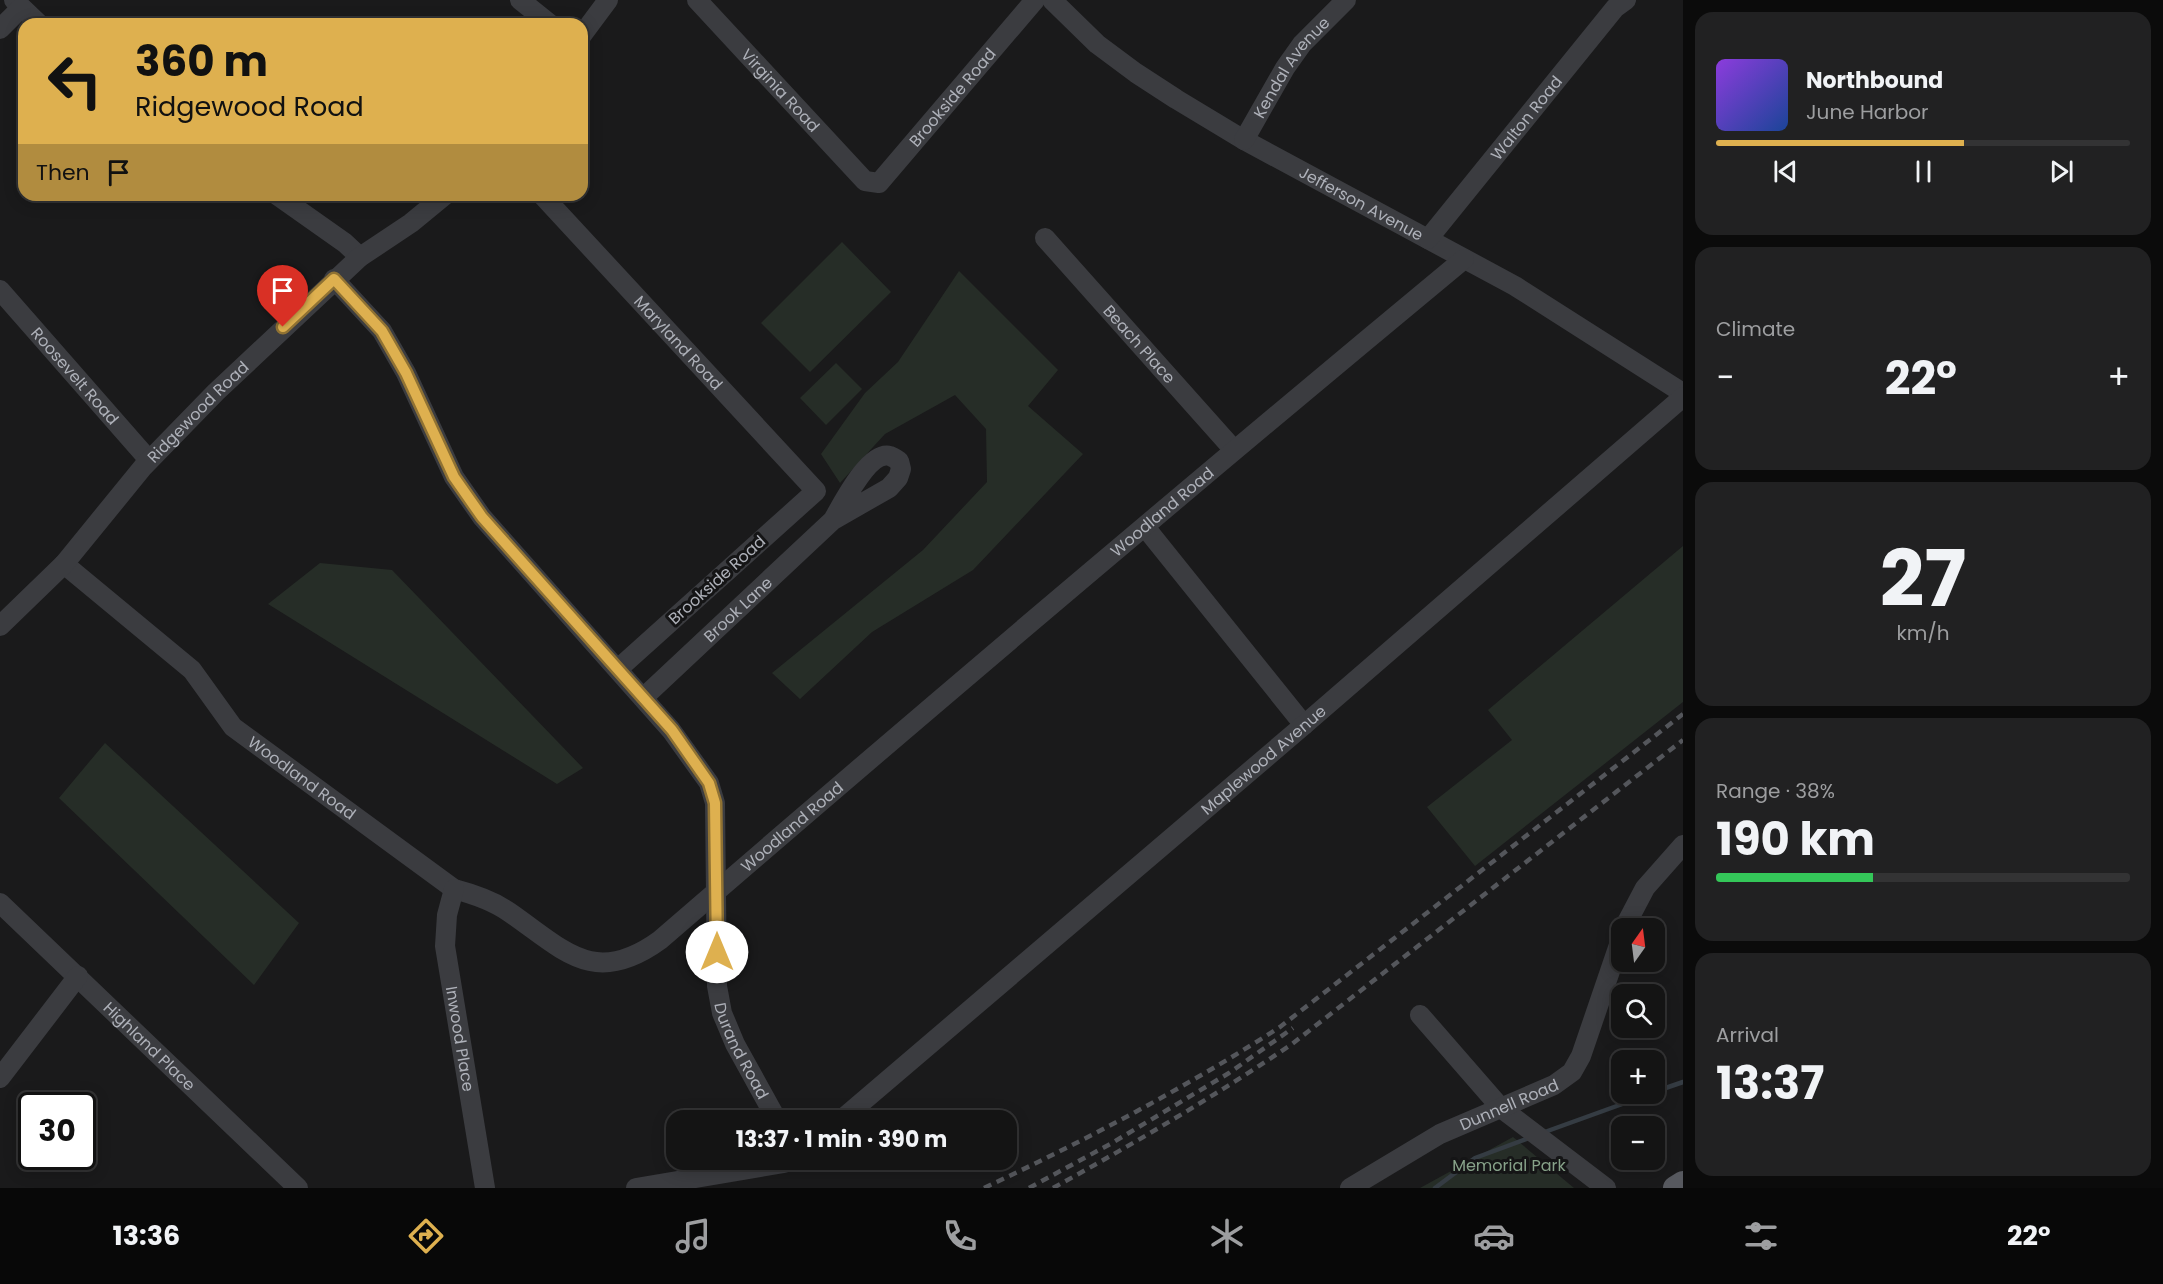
<!DOCTYPE html>
<meta charset="utf-8">
<style>
body{margin:0;font-family:Poppins,sans-serif;background:#212122;color:#f1f3f6;height:100vh;display:flex;flex-direction:column;font-size:22px;white-space:nowrap}
*{box-sizing:border-box;margin:0}
p{font-size:20px;color:#9d9ea0}
.icon{flex:none;width:33px;height:33px;fill:none;stroke:currentColor;stroke-width:2;stroke-linecap:round;stroke-linejoin:round}
.map{position:relative;flex:1;overflow:hidden}
.sheet{display:flex;flex-direction:column;gap:12px;padding:12px;background:#0b0b0b;width:480px}
.sheet>*{flex:none}
.banner{position:absolute;left:18px;top:18px;width:570px;height:183px;border-radius:18px;box-shadow:0 3px 15px #0003,0 0 0 2px #333334;background:#deb04f;color:#111;overflow:hidden}
.needle{width:39px;rotate:14deg}
.buttons{position:absolute;left:1611px;top:918px;display:grid;gap:12px}
.buttons a{display:grid;place-items:center;width:54px;height:54px;border-radius:12px;background:#141414;box-shadow:0 3px 15px #0003,0 0 0 2px #333334;font-size:30px}
.speed{position:absolute;left:18px;top:1092px;display:flex;gap:12px;font-size:30px;font-weight:700;text-align:center}
.speed>*{display:grid;place-content:center;width:78px;height:78px;border-radius:50%;background:#141414;box-shadow:0 3px 15px #0003,0 0 0 2px #333334;line-height:1}
.speed .limit{border:3px solid #111;border-radius:9px;background:#fff;color:#111}
.pin{position:absolute;display:grid;place-items:center;width:51px;height:51px;color:#fff;margin:-62px -26px;border-radius:50% 50% 50% 0;rotate:-45deg;box-shadow:0 0 6px #0007}
.pin .icon{rotate:45deg}
.me{position:absolute;width:66px;margin:-33px;rotate:0deg;stroke-linejoin:round;filter:drop-shadow(0 0 4px #0008)}
.turn{display:flex;align-items:center;gap:21px;height:126px;padding:0 18px;font-size:27px}
.turn .icon{width:78px;height:78px;stroke-width:2.5}
.turn b{display:block;font-size:42px;line-height:51px}
.then{display:flex;align-items:center;height:57px;padding:0 18px;background:#0003;gap:12px;font-size:22px}
.big{font-size:45px;font-weight:700;line-height:1.1}
.sheet .tile{flex:1;display:flex;flex-direction:column;justify-content:center;gap:9px;min-width:0;padding:0 21px;border-radius:18px;background:#212122}
.sheet .dial{align-items:center;gap:0}
.dial b{font-size:78px;line-height:1}
.song{display:flex;align-items:center;gap:18px}
.cover{width:72px;height:72px;border-radius:9px;background:linear-gradient(135deg,hsl(270 70% 55%),hsl(220 70% 35%))}
.played{height:6px;border-radius:3px;background:linear-gradient(90deg,#deb04f 60%,#333334 60%)}
.keys{display:flex;justify-content:space-around;direction:ltr}
.heat{display:flex;justify-content:space-between;align-items:center;font-size:33px;direction:ltr}
.charge{height:9px;border-radius:4px;background:linear-gradient(90deg,#34c759 38%,#333334 0)}
.trip{position:absolute;left:666px;top:1110px;width:351px;height:60px;border-radius:18px;background:#141414;box-shadow:0 3px 15px #0003,0 0 0 2px #333334;font-weight:700;line-height:60px;text-align:center}
.tabs{display:flex;height:96px;justify-content:space-around;align-items:center;background:#080808;color:#9d9ea0}
.tabs .icon{width:42px;height:42px}
.tabs .on{color:#deb04f}
.tabs b{font-size:27px;color:#f1f3f6}
main{display:flex;flex:1;min-height:0}
.map>svg:first-child{display:block}
.green{fill:#262d27}
.lines{fill:none;stroke-linecap:round;stroke-linejoin:round}
.stream{stroke:#353c43;stroke-width:4.5}
.minor{stroke:#3b3c40;stroke-width:20}
.major{stroke:#57595f;stroke-width:24}
.rail{stroke:#54565b;stroke-width:4.5;stroke-dasharray:8 6;stroke-linecap:butt}
.route-casing{stroke:#907233;stroke-width:15}
.route{stroke:#deb04f;stroke-width:10}
.labels{text-anchor:middle;dominant-baseline:central;stroke-width:6;stroke-linejoin:round;paint-order:stroke}
.street-label{font-size:16px;fill:#aeb1b9;stroke:#151516}
.park-label{font-size:16px;fill:#87a289;stroke:#151516}
</style>
<main>
<div class="map">
<svg width="1683" height="1188" viewBox="0 0 1683 1188">
<rect width="100%" height="100%" fill="#1a1a1b"/>
<path class="green" d="M842,242L891,292L810,372L761,323Z
M959,271L1058,370L1028,406L1083,454L973,570L872,632L800,699L772,673L923,550L987,482L986,429L955,395L885,434L840,483L821,454L865,393L898,362Z
M836,363L862,389L826,425L800,398Z
M1683,546V702L1475,866L1427,807L1512,740L1488,710Z
M320,563L392,570L583,768L557,784L268,604Z
M105,743L299,923L254,985L59,798Z
M1513,1137L1574,1188H1420Z"/>
<g class="lines">
<path class="stream" d="M1654,1092L1683,1082
M1542,1133L1650,1094
M1435,1188L1475,1158L1532,1137"/>
<g class="minor">
<path d="M14,0L39,24"/>
<path d="M520,0L550,24"/>
<path id="s1" d="M697,0L865,181L879,183L1035,0"/>
<path id="s2" d="M1052,0L1097,44L1136,73L1176,99L1244,140L1515,286L1683,393"/>
<path d="M0,29L21,8"/>
<path d="M582,35L608,0"/>
<path id="s3" d="M1244,140L1285,68L1302,44L1346,0"/>
<path d="M277,195L345,243L360,257"/>
<path id="s4" d="M542,195L816,491L618,669"/>
<path id="s5" d="M1045,238L1234,450"/>
<path id="s6" d="M1428,239L1615,8L1626,0"/>
<path id="s7" d="M334,279L382,331L406,373L454,477L482,517L671,730L709,783L715,803L717,986L722,1013L735,1044L777,1120"/>
<path id="s8" d="M0,290L149,460"/>
<path d="M1145,527L1304,725"/>
<path id="s9" d="M64,564L192,670L233,727L454,889C473,894 492,900 509,912C564,950 594,988 660,940C926,710 1194,483 1464,259"/>
<path id="s10" d="M0,626L64,564L143,467L216,392L360,257L411,223L445,195"/>
<path id="s11" d="M643,698L833,520L889,488L898,478L901,469L899,461C896,459 893,457 890,456C869,450 842,505 833,520"/>
<path id="s12" d="M454,889L447,915L445,946L485,1188"/>
<path id="s13" d="M0,903L298,1188"/>
<path d="M1624,928L1645,888L1683,845"/>
<path d="M1420,1015L1501,1108L1606,1188"/>
<path d="M0,1078L78,976"/>
<path id="s14" d="M841,1120L1304,725L1683,397"/>
<path d="M636,1188L784,1163L792,1160"/>
<path id="s15" d="M1350,1188L1440,1134L1554,1085L1572,1072L1581,1056L1622,936"/>
</g>
<path class="major" d="M1675,1188L1683,1183"/>
<path class="rail" d="M984,1188C1086,1140 1185,1088 1280,1027L1683,714
M1029,1188L1112,1143L1229,1073L1293,1028
M1053,1188C1135,1143 1215,1096 1292,1044L1683,740"/>
</g>
<g class="lines">
<g class="route-casing">
<path id="route" d="M283,327L334,279L382,331L406,373L454,477L482,517L672,730L709,783L715,803L717,952"/>
</g>
<use href="#route" class="route"/>
</g>
<g class="labels">
<g class="street-label">
<text stroke="none"><textPath href="#s3" startOffset="87">Kendal Avenue</textPath></text>
<text stroke="none"><textPath href="#s1" startOffset="123">Virginia Road</textPath></text>
<text stroke="none"><textPath href="#s1" startOffset="374">Brookside Road</textPath></text>
<text stroke="none"><textPath href="#s6" startOffset="156">Walton Road</textPath></text>
<text stroke="none"><textPath href="#s2" startOffset="372">Jefferson Avenue</textPath></text>
<text stroke="none"><textPath href="#s4" startOffset="201">Maryland Road</textPath></text>
<text stroke="none"><textPath href="#s5" startOffset="142">Beach Place</textPath></text>
<text stroke="none"><textPath href="#s8" startOffset="114">Roosevelt Road</textPath></text>
<text stroke="none"><textPath href="#s10" startOffset="292">Ridgewood Road</textPath></text>
<text stroke="none"><textPath href="#s9" startOffset="1401">Woodland Road</textPath></text>
<text transform="translate(717 580) rotate(-42)">Brookside Road</text>
<text stroke="none"><textPath href="#s11" startOffset="130">Brook Lane</textPath></text>
<text stroke="none"><textPath href="#s14" startOffset="555">Maplewood Avenue</textPath></text>
<text stroke="none"><textPath href="#s9" startOffset="322">Woodland Road</textPath></text>
<text stroke="none"><textPath href="#s9" startOffset="915">Woodland Road</textPath></text>
<text stroke="none"><textPath href="#s12" startOffset="152">Inwood Place</textPath></text>
<text stroke="none"><textPath href="#s13" startOffset="207">Highland Place</textPath></text>
<text stroke="none"><textPath href="#s7" startOffset="906">Durand Road</textPath></text>
<text stroke="none"><textPath href="#s15" startOffset="180">Dunnell Road</textPath></text>
</g>
<g class="park-label">
<text x="1509" y="1165">Memorial Park</text>
</g>
</g>
</svg>
<div class="buttons">
<a><svg class="needle" viewBox="-14 -14 28 28"><path d="M0-13l5 13h-10z" fill="#e53935"/><path d="M0 13l5-13h-10z" fill="#9d9ea0"/></svg></a>
<a><svg class="icon" aria-label="search" viewBox="0 0 24 24"><circle cx="10" cy="10" r="6"/><path d="M15 15l6 6"/></svg></a>
<a>+</a>
<a>−</a>
</div>
<div class="speed"><div class="limit">30</div></div>
<div class="pin" style="left:283px;top:327px;background:#d93025"><svg class="icon" aria-label="arrive" viewBox="0 0 24 24"><path d="M6 21V4h12l-3 4 3 4H6"/></svg></div>
<svg class="me" style="left:717px;top:952px" viewBox="-20 -20 40 40"><circle r="19" fill="#fff"/><path d="M0-13L10 11 0 6-10 11z" fill="#deb04f"/></svg>
<div class="trip">13:37 · 1 min · 390 m</div>
<div class="banner">
<div class="turn"><svg class="icon" aria-label="left" viewBox="0 0 24 24"><path d="M17 20v-9H6M10 6l-5 5 5 5"/></svg><div><b>360 m</b>Ridgewood Road</div></div>
<div class="then">Then<svg class="icon" aria-label="arrive" viewBox="0 0 24 24"><path d="M6 21V4h12l-3 4 3 4H6"/></svg></div>
</div>
</div>
<section class="sheet">
<div class="tile">
<div class="song"><i class="cover"></i><div><b>Northbound</b><p>June Harbor</p></div></div>
<div class="played"></div>
<div class="keys"><svg class="icon" aria-label="previous" viewBox="0 0 24 24"><path d="M18 5L8 12l10 7zM5 5v14"/></svg><svg class="icon" aria-label="pause" viewBox="0 0 24 24"><path d="M8 5v14M16 5v14"/></svg><svg class="icon" aria-label="next" viewBox="0 0 24 24"><path d="M6 5l10 7-10 7zM19 5v14"/></svg></div>
</div>
<div class="tile"><p>Climate</p>
<div class="heat"><a>−</a><b class="big">22°</b><a>+</a></div>
</div>
<div class="tile dial"><b>27</b><p>km/h</p></div>
<div class="tile"><p>Range · 38%</p><b class="big">190 km</b><div class="charge"></div></div>
<div class="tile"><p>Arrival</p><b class="big">13:37</b></div>
</section>
</main>
<nav class="tabs">
<b>13:36</b>
<svg class="icon on" aria-label="directions" viewBox="0 0 24 24"><path d="M12 3l9 9-9 9-9-9zM9 14v-3h6M13 9l2 2-2 2"/></svg>
<svg class="icon" aria-label="music" viewBox="0 0 24 24"><path d="M9 18V5l10-2v13"/><circle cx="6" cy="18" r="3"/><circle cx="16" cy="16" r="3"/></svg>
<svg class="icon" aria-label="phone" viewBox="0 0 24 24"><path d="M5 4h4l2 5-3 2q2 4 5 5l2-3 5 2v4C11 20 4 13 5 4z"/></svg>
<svg class="icon" aria-label="climate" viewBox="0 0 24 24"><path d="M12 3v18M4 7l16 10M4 17L20 7"/></svg>
<svg class="icon" aria-label="car" viewBox="0 0 24 24"><path d="M5 17H2v-5l4-1 3-4h7l3 4 3 1v5h-3M9 17h6M6 11h13"/><circle cx="7" cy="17" r="2"/><circle cx="17" cy="17" r="2"/></svg>
<svg class="icon" aria-label="filters" viewBox="0 0 24 24"><path d="M4 7h16M4 17h16"/><circle cx="9" cy="7" r="2"/><circle cx="15" cy="17" r="2"/></svg>
<b>22°</b>
</nav>
